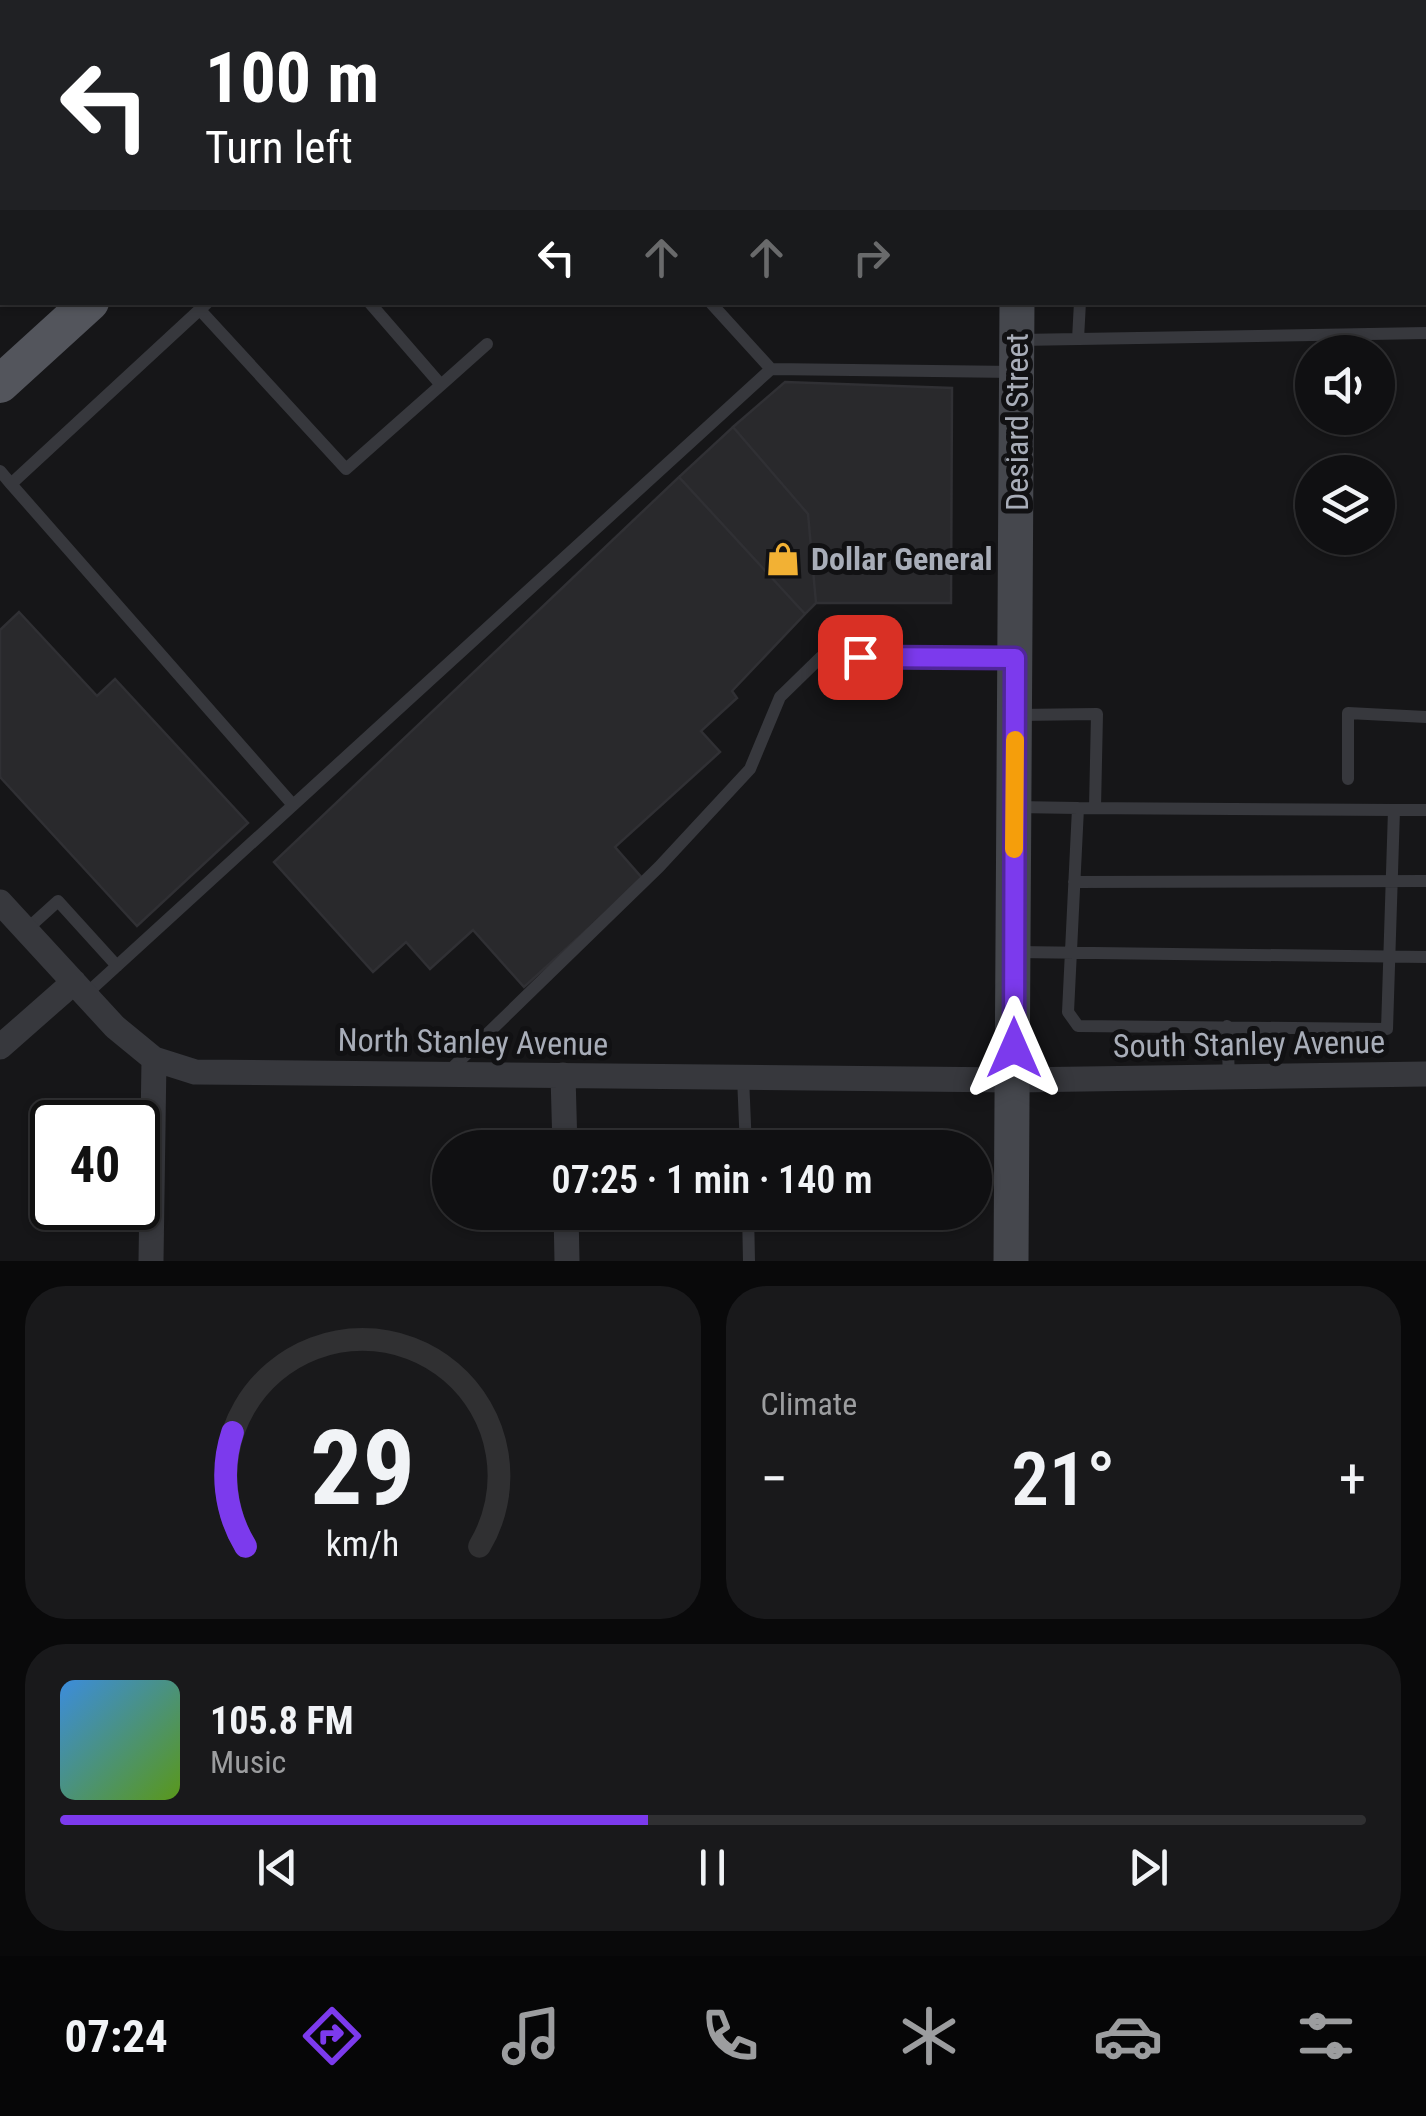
<!DOCTYPE html>
<meta charset="utf-8">
<style>
body{margin:0;font-family:"Roboto Condensed",sans-serif;background:#19191b;color:#f1f3f6;height:100vh;display:flex;flex-direction:column;font-size:38px;white-space:nowrap}
*{box-sizing:border-box;margin:0}
p{font-size:32px;color:#9c9d9f}
.icon{flex:none;width:55px;height:55px;fill:none;stroke:currentColor;stroke-width:2;stroke-linecap:round;stroke-linejoin:round}
.map{position:relative;height:1261px;overflow:hidden}
.side{display:flex;flex-direction:column;gap:25px;padding:25px;background:#09090a;flex:1}
.side>*{flex:none}
.hud{position:absolute;left:0px;top:0px;width:1428px;height:305px;box-shadow:0 2px 8px #0004,0 0 0 2px #303032;background:#202124;color:#fff;overflow:hidden}
.buttons{position:absolute;left:1295px;top:335px;display:grid;gap:20px}
.buttons a{display:grid;place-items:center;width:100px;height:100px;border-radius:50%;background:#101012;box-shadow:0 2px 8px #0004,0 0 0 2px #303032;font-size:50px}
.speed{position:absolute;left:30px;top:1100px;display:flex;gap:20px;font-size:50px;font-weight:700;text-align:center}
.speed>*{display:grid;place-content:center;width:130px;height:130px;border-radius:50%;background:#101012;box-shadow:0 2px 8px #0004,0 0 0 2px #303032;line-height:1}
.speed .limit{border:5px solid #111;border-radius:15px;background:#fff;color:#111}
.pin{position:absolute;display:grid;place-items:center;width:85px;height:85px;color:#fff;margin:-42px;border-radius:20px;box-shadow:0 5px 15px #0006}
.me{position:absolute;width:110px;margin:-55px;rotate:0deg;stroke-linejoin:round;filter:drop-shadow(0 0 8px #0008)}
.turn{display:flex;align-items:center;gap:35px;height:210px;padding:0 40px;font-size:45px}
.turn .icon{width:130px;height:130px;stroke-width:2.5}
.turn b{display:block;font-size:70px;line-height:85px}
.lanes{display:flex;align-items:center;height:95px;padding:0 40px;background:#0003;justify-content:center;gap:50px;direction:ltr}
.lanes .off{opacity:.35}
.big{font-size:75px;font-weight:600;line-height:1.1}
.side .card{flex:1;display:flex;flex-direction:column;justify-content:center;gap:15px;min-width:0;padding:0 35px;border-radius:40px;background:#19191b}
.side .dial{align-items:center;gap:0}
.dial svg{height:260px;overflow:visible;fill:none;stroke:#303032;stroke-width:7;stroke-linecap:round;text-anchor:middle}
.dial text{fill:#f1f3f6;stroke:none}
.song{display:flex;align-items:center;gap:30px}
.cover{width:120px;height:120px;border-radius:15px;background:linear-gradient(135deg,hsl(210 70% 55%),hsl(90 70% 35%))}
.played{height:10px;border-radius:5px;background:linear-gradient(90deg,#7c3aed 45%,#303032 45%)}
.keys{display:flex;justify-content:space-around;direction:ltr}
.heat{display:flex;justify-content:space-between;align-items:center;font-size:55px;direction:ltr}
.side .tiles{flex:1;display:grid;gap:25px;grid-template-columns:1fr 1fr}
.card:last-child{grid-column:span 2}
.trip{position:absolute;left:432px;top:1130px;width:560px;height:100px;border-radius:50px;background:#101012;box-shadow:0 2px 8px #0004,0 0 0 2px #303032;font-weight:600;line-height:100px;text-align:center}
.tabs{display:flex;height:160px;justify-content:space-around;align-items:center;background:#060607;color:#9c9d9f}
.tabs .icon{width:70px;height:70px}
.tabs .current{color:#7c3aed}
.tabs b{font-size:45px;color:#f1f3f6}
.map>svg:first-child{display:block}
.building{fill:#29292c;stroke:#303034;stroke-width:2.5}
.lines{fill:none;stroke-linecap:round;stroke-linejoin:round}
.lane{stroke:#37383d;stroke-width:12}
.street{stroke:#37383d;stroke-width:25}
.secondary{stroke:#45474d;stroke-width:35}
.primary{stroke:#53555c;stroke-width:38}
.route-casing{stroke:#51269a;stroke-width:25}
.route{stroke:#7c3aed;stroke-width:18}
.slow{stroke:#f59e0b;stroke-width:18}
.labels{text-anchor:middle;dominant-baseline:central;stroke-width:10;stroke-linejoin:round;paint-order:stroke}
.street-label{font-size:32px;fill:#a8adb8;stroke:#111113}
.poi-label{font-size:32px;font-weight:bold;fill:#a8adb8;stroke:#111113;text-anchor:start}
</style>
<div class="map">
<svg width="1426" height="1261" viewBox="0 0 1426 1261">
<rect width="100%" height="100%" fill="#161618"/>
<path class="building" d="M613,0H723L725,2H616Z
M785,382L952,388L951,603H816L808,514L733,427Z
M733,427L808,514L816,603L805,614L679,477Z
M679,477L805,614L732,691L737,698L701,731L720,752L615,847L643,879L524,987L473,930L430,969L406,942L373,972L274,862Z
M19,612L97,696L115,679L248,823L137,926L0,777V630Z"/>
<g class="lines">
<path class="lane" d="M562,0L564,2
M751,0L753,2
M273,2L275,0
M598,2L601,0
M710,302L771,369
M200,310L346,469L441,385L369,302
M1078,339L1080,302
M1019,340L1426,333
M441,385L487,344
M0,471L11,484L208,302
M11,484L293,805
M1017,715L1097,714L1095,808
M1348,779V713L1426,717
M1016,807L1078,808
M1394,810L1387,1029L1078,1026L1068,1012L1078,808L1394,810H1426
M1074,882L1426,881
M26,930L58,901L117,966
M1014,952L1426,957
M85,995L771,369L1015,372
M1227,1026L1229,1077
M448,1072L659,867L750,769L780,697L821,657L1013,658
M743,1077L746,1148
M748,1212L749,1261"/>
<path class="street" d="M113,0L115,2
M1346,0L1349,2
M1425,69L1426,70
M0,902L115,1027L154,1059L195,1072L1013,1080L1426,1074
M0,1047L74,982
M563,1075L565,1148
M566,1212L567,1261
M151,1261L154,1059"/>
<path class="secondary" d="M1019,2V0
M1011,1261L1017,302"/>
<path class="primary" d="M428,2L431,0
M0,384L90,302"/>
</g>
<g class="lines">
<g class="route-casing">
<path id="route" d="M860,657L1015,658L1014,1048"/>
</g>
<use href="#route" class="route"/>
<path class="slow" d="M1014,849L1015,740"/>
</g>
<defs>
<g id="shop-bare" transform="scale(2.7)"><path d="M-5-2.5h2.3a2.7 3.5 0 0 1 5.4 0H5L5.5 6h-11ZM-1.5-2.5h3a1.5 2.3 0 0 0-3 0Z" fill="#f2b134" stroke="#111113" stroke-width="2.5" paint-order="stroke"/></g>
</defs>
<g fill-rule="evenodd">
<use href="#shop-bare" x="783" y="559"/>
</g>
<g class="labels">
<g class="street-label">
<text transform="translate(1017 422) rotate(-90)">Desiard Street</text>
<text transform="translate(473 1042) rotate(1)">North Stanley Avenue</text>
<text transform="translate(1249 1044) rotate(-1)">South Stanley Avenue</text>
</g>
<g class="poi-label">
<text x="811" y="559">Dollar General</text>
</g>
</g>
</svg>
<div class="buttons">
<a><svg class="icon" aria-label="sound" viewBox="0 0 24 24"><path d="M4 9h4l5-4v14l-5-4H4zM17 9q2 3 0 6"/></svg></a>
<a><svg class="icon" aria-label="layers" viewBox="0 0 24 24"><path d="M12 4l9 5-9 5-9-5zM3 14l9 5 9-5"/></svg></a>
</div>
<div class="speed"><div class="limit">40</div></div>
<div class="pin" style="left:860px;top:657px;background:#d93025"><svg class="icon" aria-label="arrive" viewBox="0 0 24 24"><path d="M6 21V4h12l-3 4 3 4H6"/></svg></div>
<svg class="me" style="left:1014px;top:1048px" viewBox="-20 -20 40 40"><path d="M0-17L14 15 0 8-14 15z" fill="#7c3aed" stroke="#fff" stroke-width="4"/></svg>
<div class="trip">07:25 · 1 min · 140 m</div>
<div class="hud">
<div class="turn"><svg class="icon" aria-label="left" viewBox="0 0 24 24"><path d="M17 20v-9H6M10 6l-5 5 5 5"/></svg><div><b>100 m</b>Turn left</div></div>
<div class="lanes"><svg class="icon" aria-label="left" viewBox="0 0 24 24"><path d="M17 20v-9H6M10 6l-5 5 5 5"/></svg><svg class="icon off" aria-label="ahead" viewBox="0 0 24 24"><path d="M12 20V5M6 11l6-6 6 6"/></svg><svg class="icon off" aria-label="ahead" viewBox="0 0 24 24"><path d="M12 20V5M6 11l6-6 6 6"/></svg><svg class="icon off" aria-label="right" viewBox="0 0 24 24"><path d="M7 20v-9h11M14 6l5 5-5 5"/></svg></div>
</div>
</div>
<section class="side">
<div class="tiles">
<div class="card dial"><svg viewBox="0 0 100 80">
<path d="M14 69A42 42 0 1 1 86 69"/>
<path d="M14 69A42 42 0 0 1 10 34" stroke="#7c3aed"/>
<text x="50" y="56" font-size="32" font-weight="700">29</text>
<text x="50" y="72" font-size="11">km/h</text>
</svg></div>
<div class="card"><p>Climate</p>
<div class="heat"><a>−</a><b class="big">21°</b><a>+</a></div>
</div>
<div class="card">
<div class="song"><i class="cover"></i><div><b>105.8 FM</b><p>Music</p></div></div>
<div class="played"></div>
<div class="keys"><svg class="icon" aria-label="previous" viewBox="0 0 24 24"><path d="M18 5L8 12l10 7zM5 5v14"/></svg><svg class="icon" aria-label="pause" viewBox="0 0 24 24"><path d="M8 5v14M16 5v14"/></svg><svg class="icon" aria-label="next" viewBox="0 0 24 24"><path d="M6 5l10 7-10 7zM19 5v14"/></svg></div>
</div>
</div>
</section>
<nav class="tabs">
<b>07:24</b>
<svg class="icon current" aria-label="directions" viewBox="0 0 24 24"><path d="M12 3l9 9-9 9-9-9zM9 14v-3h6M13 9l2 2-2 2"/></svg>
<svg class="icon" aria-label="music" viewBox="0 0 24 24"><path d="M9 18V5l10-2v13"/><circle cx="6" cy="18" r="3"/><circle cx="16" cy="16" r="3"/></svg>
<svg class="icon" aria-label="phone" viewBox="0 0 24 24"><path d="M5 4h4l2 5-3 2q2 4 5 5l2-3 5 2v4C11 20 4 13 5 4z"/></svg>
<svg class="icon" aria-label="climate" viewBox="0 0 24 24"><path d="M12 3v18M4 7l16 10M4 17L20 7"/></svg>
<svg class="icon" aria-label="car" viewBox="0 0 24 24"><path d="M5 17H2v-5l4-1 3-4h7l3 4 3 1v5h-3M9 17h6M6 11h13"/><circle cx="7" cy="17" r="2"/><circle cx="17" cy="17" r="2"/></svg>
<svg class="icon" aria-label="filters" viewBox="0 0 24 24"><path d="M4 7h16M4 17h16"/><circle cx="9" cy="7" r="2"/><circle cx="15" cy="17" r="2"/></svg>
</nav>
